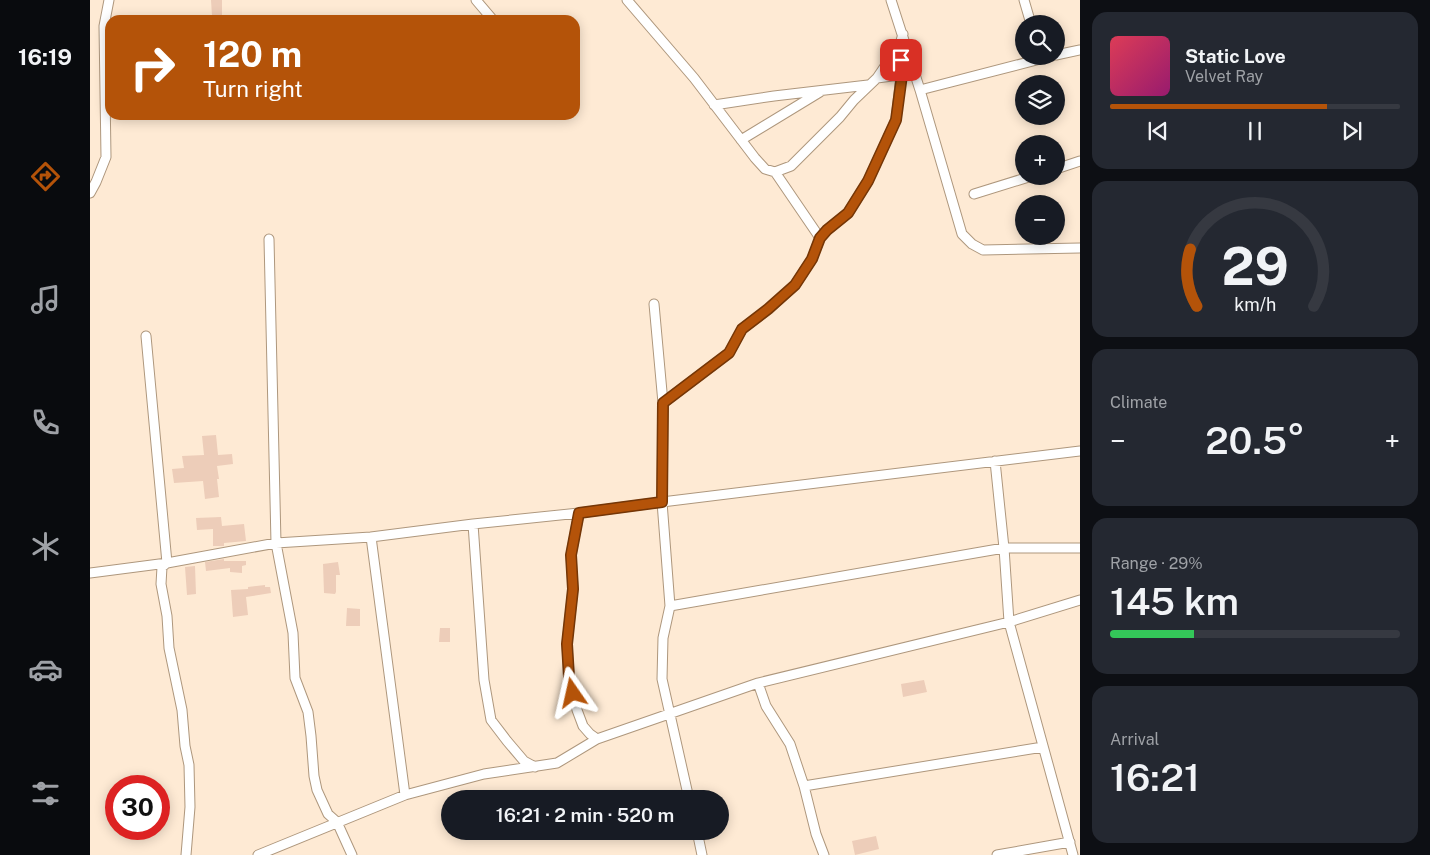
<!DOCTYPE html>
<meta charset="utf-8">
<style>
body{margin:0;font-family:"Public Sans",sans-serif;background:#242831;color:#f1f3f6;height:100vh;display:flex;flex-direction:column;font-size:19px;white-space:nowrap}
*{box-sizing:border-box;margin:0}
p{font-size:16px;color:#9ea1a6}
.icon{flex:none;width:28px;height:28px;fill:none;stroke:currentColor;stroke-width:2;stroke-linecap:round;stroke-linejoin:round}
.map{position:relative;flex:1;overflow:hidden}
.drawer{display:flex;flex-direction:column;gap:12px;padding:12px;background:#0d0f14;width:350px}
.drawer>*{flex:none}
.guide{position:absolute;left:15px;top:15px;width:475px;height:105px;border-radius:15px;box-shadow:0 2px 12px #0003;background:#b45309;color:#fff;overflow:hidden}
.tools{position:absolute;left:925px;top:15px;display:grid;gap:10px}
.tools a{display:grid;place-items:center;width:50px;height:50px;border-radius:50%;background:#171b24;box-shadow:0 2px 12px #0003;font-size:25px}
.speed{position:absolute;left:15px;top:775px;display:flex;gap:10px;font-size:25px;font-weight:700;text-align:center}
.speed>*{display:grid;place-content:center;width:65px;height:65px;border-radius:50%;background:#171b24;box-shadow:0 2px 12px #0003;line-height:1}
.speed .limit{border:8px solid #d22;background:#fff;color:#111}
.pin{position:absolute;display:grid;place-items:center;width:42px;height:42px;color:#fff;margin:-21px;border-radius:10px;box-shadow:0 2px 8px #0006}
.me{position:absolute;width:55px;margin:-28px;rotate:349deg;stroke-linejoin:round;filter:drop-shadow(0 0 4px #0008)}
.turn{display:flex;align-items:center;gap:18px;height:105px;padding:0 15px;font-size:22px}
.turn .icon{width:65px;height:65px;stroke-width:2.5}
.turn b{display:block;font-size:35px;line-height:42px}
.big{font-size:38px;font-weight:600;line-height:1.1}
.drawer .card{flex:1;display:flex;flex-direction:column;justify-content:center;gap:8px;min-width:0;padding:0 18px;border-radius:15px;background:#242831}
.drawer .dial{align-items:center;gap:0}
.dial svg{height:130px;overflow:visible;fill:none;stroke:#363941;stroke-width:7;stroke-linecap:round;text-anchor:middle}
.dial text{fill:#f1f3f6;stroke:none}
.song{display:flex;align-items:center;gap:15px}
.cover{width:60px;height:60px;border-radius:8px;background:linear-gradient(135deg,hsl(350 70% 55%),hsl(320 70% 35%))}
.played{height:5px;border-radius:2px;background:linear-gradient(90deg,#b45309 75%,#363941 75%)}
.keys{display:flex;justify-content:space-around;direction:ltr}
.heat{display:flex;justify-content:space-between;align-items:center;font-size:28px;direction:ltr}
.charge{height:8px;border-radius:4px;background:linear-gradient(90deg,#34c759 29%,#363941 0)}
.trip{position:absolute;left:351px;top:790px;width:288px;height:50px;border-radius:25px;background:#171b24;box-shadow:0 2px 12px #0003;font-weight:600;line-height:50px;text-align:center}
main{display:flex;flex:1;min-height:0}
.tabs{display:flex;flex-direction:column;width:90px;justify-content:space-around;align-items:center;background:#090b0e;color:#9ea1a6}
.tabs .icon{width:35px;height:35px}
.tabs .selected{color:#b45309}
.tabs b{font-size:22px;color:#f1f3f6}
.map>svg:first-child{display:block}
.building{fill:#edcdb9}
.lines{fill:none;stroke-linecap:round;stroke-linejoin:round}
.street-casing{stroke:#ae977d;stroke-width:11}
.street{stroke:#fff;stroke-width:9}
.route-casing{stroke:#753606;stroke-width:12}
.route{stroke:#b45309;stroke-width:9}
</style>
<main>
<nav class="tabs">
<b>16:19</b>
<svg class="icon selected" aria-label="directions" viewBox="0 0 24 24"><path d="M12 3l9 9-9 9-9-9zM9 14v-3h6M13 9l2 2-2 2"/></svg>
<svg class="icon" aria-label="music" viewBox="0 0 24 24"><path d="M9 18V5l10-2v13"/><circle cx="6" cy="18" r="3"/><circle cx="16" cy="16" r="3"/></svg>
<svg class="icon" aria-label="phone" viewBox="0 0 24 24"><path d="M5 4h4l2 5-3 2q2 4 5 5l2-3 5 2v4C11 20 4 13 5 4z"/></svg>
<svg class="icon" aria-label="climate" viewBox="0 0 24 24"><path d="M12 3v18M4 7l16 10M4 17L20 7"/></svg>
<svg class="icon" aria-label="car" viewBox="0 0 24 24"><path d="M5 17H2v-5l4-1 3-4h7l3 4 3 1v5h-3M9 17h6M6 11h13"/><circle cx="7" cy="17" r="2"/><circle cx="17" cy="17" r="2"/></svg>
<svg class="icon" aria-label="filters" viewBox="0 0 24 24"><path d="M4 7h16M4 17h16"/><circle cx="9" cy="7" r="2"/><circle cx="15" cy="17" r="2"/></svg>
</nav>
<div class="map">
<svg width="990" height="855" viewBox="0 0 990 855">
<rect width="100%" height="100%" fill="#feead4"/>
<path class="building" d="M121,0H132V16H122Z
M126,435L128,455L142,454L143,464L127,466L129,479H127L129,497L115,499L113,481L84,483L82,469L94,468L92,456L114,455L112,436Z
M131,517L132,526L154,524L156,541L134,543V546H123V529L107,530L106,518Z
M134,559V561H156V565L152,566V573L140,572V568L116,571L115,562Z
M248,562L250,575H246V592L245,594L234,593L233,564Z
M105,566L106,594L97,595L95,567Z
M175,585V587H180L181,593L156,597L158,615L143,617L141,590L158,589V587Z
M257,608L270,609V626H256Z
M350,628H360V642H349Z
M834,680L837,692L813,697L811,684Z
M786,836L789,849L765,855L762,841Z"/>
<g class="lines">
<g class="street-casing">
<path id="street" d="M386,0L403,20
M537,0L604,78L665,158L675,169L685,172L701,166L750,117L764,100L787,78L810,44L813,34
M801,0L830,90L962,56
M934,0L941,24
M966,55L990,50
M787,78L817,74
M830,90L872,234L882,244L893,250L990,248
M624,105L684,96L778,85
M651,140L730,92
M966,169L990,161
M685,172L730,238
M0,193L6,182L16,157L14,26L19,0
M884,194L942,176
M179,239L186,543L203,633L205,678L218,712L221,736L224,776L227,790L238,814L247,822L262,855
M564,304L573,403L572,502L580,606L573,638L572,679L599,799
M56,336L77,563L72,567L71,584L77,616L79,648L92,710L95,746L99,765L100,807L96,855
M573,403L639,353L652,329L679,309L705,285L722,259L730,238L737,230L758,213L778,181L806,120L811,75L810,44
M489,513L481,555L483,589L477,644L479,677L487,710L493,726L500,734L507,739
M383,524L394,680L401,720L417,741L434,761L445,767
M281,537L315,795
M0,573L77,563L186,543L281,537L383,524L489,513L572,502L990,451
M580,606L914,548H990
M668,683L676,706L700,744L714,786L726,834L734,855
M714,786L953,747
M607,831L612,855
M168,855L315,795L394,774L467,763L507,739L668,683L919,622L914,548L905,461
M907,855L980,842
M983,855L919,622L990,600"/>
</g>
<use href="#street" class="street"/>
</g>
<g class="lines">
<g class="route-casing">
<path id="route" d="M483,693L479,677L477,644L483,589L481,555L489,513L572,502L573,403L639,353L652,329L678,309L705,285L722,259L730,238L737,230L758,213L778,181L806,120L812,75L811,60"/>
</g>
<use href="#route" class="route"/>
</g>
</svg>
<div class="tools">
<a><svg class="icon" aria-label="search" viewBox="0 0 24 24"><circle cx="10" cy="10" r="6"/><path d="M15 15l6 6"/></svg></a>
<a><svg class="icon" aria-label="layers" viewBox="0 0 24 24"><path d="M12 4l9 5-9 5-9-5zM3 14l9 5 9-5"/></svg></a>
<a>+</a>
<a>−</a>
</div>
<div class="speed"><div class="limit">30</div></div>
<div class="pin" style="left:811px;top:60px;background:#d93025"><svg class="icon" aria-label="arrive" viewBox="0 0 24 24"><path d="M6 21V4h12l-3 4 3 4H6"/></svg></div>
<svg class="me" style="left:483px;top:693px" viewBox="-20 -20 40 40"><path d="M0-17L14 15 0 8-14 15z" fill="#b45309" stroke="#fff" stroke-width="4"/></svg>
<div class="trip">16:21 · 2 min · 520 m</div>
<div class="guide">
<div class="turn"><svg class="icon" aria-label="right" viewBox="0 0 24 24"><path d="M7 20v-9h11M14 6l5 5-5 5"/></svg><div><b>120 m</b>Turn right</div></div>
</div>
</div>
<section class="drawer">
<div class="card">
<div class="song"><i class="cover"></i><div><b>Static Love</b><p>Velvet Ray</p></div></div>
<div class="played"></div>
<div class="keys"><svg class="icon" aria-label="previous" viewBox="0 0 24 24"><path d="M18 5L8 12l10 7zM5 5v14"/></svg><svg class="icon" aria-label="pause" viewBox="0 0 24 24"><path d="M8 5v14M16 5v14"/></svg><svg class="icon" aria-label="next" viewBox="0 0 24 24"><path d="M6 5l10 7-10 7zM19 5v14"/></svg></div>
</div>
<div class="card dial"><svg viewBox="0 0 100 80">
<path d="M14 69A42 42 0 1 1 86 69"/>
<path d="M14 69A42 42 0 0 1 10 34" stroke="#b45309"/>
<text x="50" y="56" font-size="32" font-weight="700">29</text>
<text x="50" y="72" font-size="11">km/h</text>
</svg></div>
<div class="card"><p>Climate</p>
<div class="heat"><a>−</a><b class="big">20.5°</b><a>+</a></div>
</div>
<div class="card"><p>Range · 29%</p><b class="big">145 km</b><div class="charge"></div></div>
<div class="card"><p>Arrival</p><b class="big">16:21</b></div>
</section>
</main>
